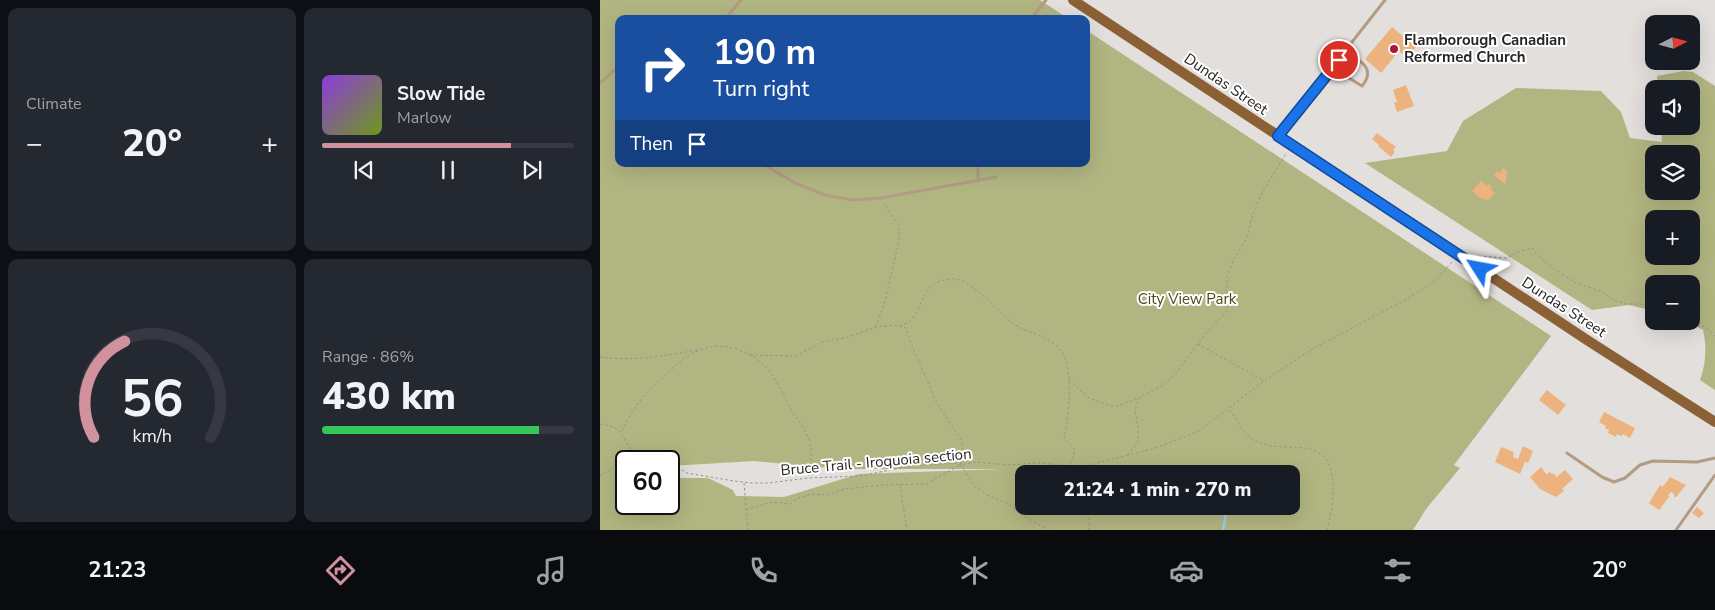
<!DOCTYPE html>
<meta charset="utf-8">
<style>
body{margin:0;font-family:"Nunito Sans",sans-serif;background:#242831;color:#f1f3f6;height:100vh;display:flex;flex-direction:column;font-size:19px;white-space:nowrap}
*{box-sizing:border-box;margin:0}
p{font-size:16px;color:#9ea1a6}
.icon{flex:none;width:28px;height:28px;fill:none;stroke:currentColor;stroke-width:2;stroke-linecap:round;stroke-linejoin:round}
.map{position:relative;flex:1;overflow:hidden}
.details{display:flex;flex-direction:column;gap:8px;padding:8px;background:#0d0f14;width:600px}
.details>*{flex:none}
.guide{position:absolute;left:15px;top:15px;width:475px;height:152px;border-radius:10px;box-shadow:0 5px 20px #0002;background:#1a4fa0;color:#fff;overflow:hidden}
.needle{width:32px;rotate:84deg}
.tools{position:absolute;left:1045px;top:15px;display:grid;gap:10px}
.tools a{display:grid;place-items:center;width:55px;height:55px;border-radius:10px;background:#171b24;box-shadow:0 5px 20px #0002;font-size:25px}
.speed{position:absolute;left:15px;top:450px;display:flex;gap:10px;font-size:25px;font-weight:700;text-align:center}
.speed>*{display:grid;place-content:center;width:65px;height:65px;border-radius:50%;background:#171b24;box-shadow:0 5px 20px #0002;line-height:1}
.speed .limit{border:2px solid #111;border-radius:8px;background:#fff;color:#111}
.pin{position:absolute;display:grid;place-items:center;width:42px;height:42px;color:#fff;margin:-21px;border:2px solid #fff;border-radius:50%;box-shadow:0 1px 5px #0007}
.me{position:absolute;width:55px;margin:-28px;rotate:304deg;stroke-linejoin:round;filter:drop-shadow(0 0 4px #0008)}
.turn{display:flex;align-items:center;gap:18px;height:105px;padding:0 15px;font-size:22px}
.turn .icon{width:65px;height:65px;stroke-width:2.5}
.turn b{display:block;font-size:35px;line-height:42px}
.then{display:flex;align-items:center;height:48px;padding:0 15px;background:#0003;gap:10px;font-size:19px}
.big{font-size:38px;font-weight:800;line-height:1.1}
.details .widget{flex:1;display:flex;flex-direction:column;justify-content:center;gap:8px;min-width:0;padding:0 18px;border-radius:10px;background:#242831}
.details .dial{align-items:center;gap:0}
.dial svg{height:130px;overflow:visible;fill:none;stroke:#363941;stroke-width:7;stroke-linecap:round;text-anchor:middle}
.dial text{fill:#f1f3f6;stroke:none}
.song{display:flex;align-items:center;gap:15px}
.cover{width:60px;height:60px;border-radius:8px;background:linear-gradient(135deg,hsl(270 70% 55%),hsl(80 70% 35%))}
.played{height:5px;border-radius:2px;background:linear-gradient(90deg,#d2919e 75%,#363941 75%)}
.keys{display:flex;justify-content:space-around;direction:ltr}
.heat{display:flex;justify-content:space-between;align-items:center;font-size:28px;direction:ltr}
.charge{height:8px;border-radius:4px;background:linear-gradient(90deg,#34c759 86%,#363941 0)}
.details .tiles{flex:1;display:grid;gap:8px;grid-template-columns:repeat(2,1fr)}
.trip{position:absolute;left:415px;top:465px;width:285px;height:50px;border-radius:10px;background:#171b24;box-shadow:0 5px 20px #0002;font-weight:800;line-height:50px;text-align:center}
.tab-bar{display:flex;height:80px;justify-content:space-around;align-items:center;background:#090b0e;color:#9ea1a6}
.tab-bar .icon{width:35px;height:35px}
.tab-bar .on{color:#d2919e}
.tab-bar b{font-size:22px;color:#f1f3f6}
main{display:flex;flex:1;min-height:0}
.map>svg:first-child{display:block}
.green{fill:#b1b581;fill-rule:evenodd}
.lines{fill:none;stroke-linecap:round;stroke-linejoin:round}
.stream{stroke:#9bcef5;stroke-width:2.5}
.building{fill:#edb37f}
.path{stroke:#94928f;stroke-width:1;stroke-dasharray:2.5 2.5;stroke-linecap:butt}
.service{stroke:#b39b84;stroke-width:3}
.primary{stroke:#8b6035;stroke-width:10}
.route-casing{stroke:#114b97;stroke-width:12}
.route{stroke:#1a73e8;stroke-width:9}
.poi-dot{fill:#ad1932;stroke:#fff;stroke-width:2}
.labels{text-anchor:middle;dominant-baseline:central;stroke-width:4;stroke-linejoin:round;paint-order:stroke}
.poi-label{font-size:15px;font-weight:bold;fill:#272524;stroke:#fff;text-anchor:start}
.street-label{font-size:15px;fill:#272524;stroke:#fff}
.park-label{font-size:15px;fill:#494b14;stroke:#fff}
</style>
<main>
<section class="details">
<div class="tiles">
<div class="widget"><p>Climate</p>
<div class="heat"><a>−</a><b class="big">20°</b><a>+</a></div>
</div>
<div class="widget">
<div class="song"><i class="cover"></i><div><b>Slow Tide</b><p>Marlow</p></div></div>
<div class="played"></div>
<div class="keys"><svg class="icon" aria-label="previous" viewBox="0 0 24 24"><path d="M18 5L8 12l10 7zM5 5v14"/></svg><svg class="icon" aria-label="pause" viewBox="0 0 24 24"><path d="M8 5v14M16 5v14"/></svg><svg class="icon" aria-label="next" viewBox="0 0 24 24"><path d="M6 5l10 7-10 7zM19 5v14"/></svg></div>
</div>
<div class="widget dial"><svg viewBox="0 0 100 80">
<path d="M14 69A42 42 0 1 1 86 69"/>
<path d="M14 69A42 42 0 0 1 33 10" stroke="#d2919e"/>
<text x="50" y="56" font-size="32" font-weight="700">56</text>
<text x="50" y="72" font-size="11">km/h</text>
</svg></div>
<div class="widget"><p>Range · 86%</p><b class="big">430 km</b><div class="charge"></div></div>
</div>
</section>
<div class="map">
<svg width="1115" height="530" viewBox="0 0 1115 530">
<rect width="100%" height="100%" fill="#e2dfdc"/>
<path class="green" d="M0,0H440L469,19H19V164H486V30L951,336L854,465L860,468L826,509L813,530H0ZM26,461H69V466L154,461L239,469H402L259,474L184,497L136,496L133,490L108,478H76L69,472V504H26ZM424,474H691V506H424Z
M1083,71L1093,72L1115,86V390L1100,380C1106,364 1107,347 1103,330L1086,321H1091V284H1054V311L1029,305L992,310L765,163L847,151L863,121L916,88L1001,91L1021,112L1030,138L1062,142L1061,126H1091V89H1058L1057,76ZM1054,154H1091V191H1054ZM1054,219H1091V256H1054Z"/>
<g class="lines">
<path class="stream" d="M623,530L626,514"/>
</g>
<path class="building" d="M792,27L816,47L807,58L799,51L781,73L765,59Z
M806,85L814,106L797,112L794,103L797,102L793,90Z
M777,133L796,147L793,150L795,152L791,157L778,146L779,145L772,139Z
M903,168L908,172L905,175L907,176L905,184L894,176L897,171L900,173Z
M881,181L887,186L889,184L892,187L890,189L895,193L887,201L883,198L881,199L872,191Z
M947,390L966,405L958,415L939,400Z
M1004,412L1035,428L1030,438L1023,434L1021,436L1017,434L1016,437L1008,433L1009,430L1005,428L1006,426L999,422Z
M923,446L933,451L928,463L925,462L920,474L895,462L901,447L914,452L913,457L918,459Z
M941,467L947,475L949,472L956,475L955,478L965,470L973,479L962,489L964,491L956,497L940,489L930,477Z
M1070,477L1086,485L1076,497H1074V494L1071,492L1068,495L1069,497L1059,510L1049,503L1060,485L1062,487L1065,484Z
M1097,507L1104,513L1099,518L1092,513Z"/>
<g class="lines">
<path class="path" d="M879,256L907,258L918,252L932,248L940,258L953,268L976,283L1003,292L1013,300L1026,304H1040L1054,308
M1083,321L1105,327L1115,336
M300,326C304,324 310,322 313,318C326,299 320,285 349,279C368,275 397,310 410,321C425,334 450,334 462,352C474,370 469,418 464,438L475,451L470,465
M276,327L285,301L299,240V226L284,203
M598,344L664,381
M0,357C34,362 65,355 98,350
M469,380L489,398L514,407L540,398
M630,410C637,420 644,434 654,440C671,450 693,445 710,449C743,457 733,506 727,530
M0,424C26,428 18,433 32,451
M22,431C31,409 46,393 63,377C74,367 86,355 100,350C125,339 159,354 173,376C179,385 183,395 187,403C195,417 208,430 211,447C212,457 209,467 209,477
M528,455L538,442V427L535,410L540,397L565,384L577,372L606,333L627,311V276L634,259L647,237L653,214L663,191L687,152
M69,462L87,473L134,481L151,483H169L208,478L260,476L311,466L354,463L360,465L376,462L407,465L439,463L482,467L556,448L599,431L664,381L714,348L809,298L836,280L853,261
M361,465L374,486L387,495L407,503L422,515L449,530
M487,474L488,466
M0,476C8,473 13,467 19,461C34,447 52,450 68,461
M144,483L148,530
M300,485L307,530
M146,510L171,502L190,504L198,498L212,494L227,495L245,489L282,485L326,484L360,465L364,453L361,440L336,401L312,346L306,328L296,325L276,327L248,337L222,342L196,356L150,355
M489,530L490,506"/>
<path class="service" d="M125,19L141,0
M431,19L446,0
M733,68L762,86C777,68 759,60 745,51
M0,83L19,66
M679,135L785,0
M163,164L195,183L225,195L252,200L281,198L396,177
M378,164V181
M967,453L1002,477L1014,482L1025,478L1040,465L1053,461L1097,462L1115,458
M1076,530L1115,475"/>
<path class="primary" d="M473,0L987,340L1115,422"/>
</g>
<g class="lines">
<g class="route-casing">
<path id="route" d="M739,60L678,136L880,269"/>
</g>
<use href="#route" class="route"/>
</g>
<circle class="poi-dot" cx="794" cy="49" r="5"/>
<g class="labels">
<g class="poi-label">
<text x="804" y="40">Flamborough Canadian<tspan x="804" dy="17">Reformed Church</tspan></text>
</g>
<g class="street-label">
<text transform="translate(626 84) rotate(34)">Dundas Street</text>
<text transform="translate(964 307) rotate(33)">Dundas Street</text>
<text transform="translate(276 462) rotate(-5)">Bruce Trail - Iroquoia section</text>
</g>
<g class="park-label">
<text x="587" y="299">City View Park</text>
</g>
</g>
</svg>
<div class="tools">
<a><svg class="needle" viewBox="-14 -14 28 28"><path d="M0-13l5 13h-10z" fill="#e53935"/><path d="M0 13l5-13h-10z" fill="#9ea1a6"/></svg></a>
<a><svg class="icon" aria-label="sound" viewBox="0 0 24 24"><path d="M4 9h4l5-4v14l-5-4H4zM17 9q2 3 0 6"/></svg></a>
<a><svg class="icon" aria-label="layers" viewBox="0 0 24 24"><path d="M12 4l9 5-9 5-9-5zM3 14l9 5 9-5"/></svg></a>
<a>+</a>
<a>−</a>
</div>
<div class="speed"><div class="limit">60</div></div>
<div class="pin" style="left:739px;top:60px;background:#d93025"><svg class="icon" aria-label="arrive" viewBox="0 0 24 24"><path d="M6 21V4h12l-3 4 3 4H6"/></svg></div>
<svg class="me" style="left:880px;top:269px" viewBox="-20 -20 40 40"><path d="M0-17L14 15 0 8-14 15z" fill="#1a73e8" stroke="#fff" stroke-width="4"/></svg>
<div class="trip">21:24 · 1 min · 270 m</div>
<div class="guide">
<div class="turn"><svg class="icon" aria-label="right" viewBox="0 0 24 24"><path d="M7 20v-9h11M14 6l5 5-5 5"/></svg><div><b>190 m</b>Turn right</div></div>
<div class="then">Then<svg class="icon" aria-label="arrive" viewBox="0 0 24 24"><path d="M6 21V4h12l-3 4 3 4H6"/></svg></div>
</div>
</div>
</main>
<nav class="tab-bar">
<b>21:23</b>
<svg class="icon on" aria-label="directions" viewBox="0 0 24 24"><path d="M12 3l9 9-9 9-9-9zM9 14v-3h6M13 9l2 2-2 2"/></svg>
<svg class="icon" aria-label="music" viewBox="0 0 24 24"><path d="M9 18V5l10-2v13"/><circle cx="6" cy="18" r="3"/><circle cx="16" cy="16" r="3"/></svg>
<svg class="icon" aria-label="phone" viewBox="0 0 24 24"><path d="M5 4h4l2 5-3 2q2 4 5 5l2-3 5 2v4C11 20 4 13 5 4z"/></svg>
<svg class="icon" aria-label="climate" viewBox="0 0 24 24"><path d="M12 3v18M4 7l16 10M4 17L20 7"/></svg>
<svg class="icon" aria-label="car" viewBox="0 0 24 24"><path d="M5 17H2v-5l4-1 3-4h7l3 4 3 1v5h-3M9 17h6M6 11h13"/><circle cx="7" cy="17" r="2"/><circle cx="17" cy="17" r="2"/></svg>
<svg class="icon" aria-label="filters" viewBox="0 0 24 24"><path d="M4 7h16M4 17h16"/><circle cx="9" cy="7" r="2"/><circle cx="15" cy="17" r="2"/></svg>
<b>20°</b>
</nav>
